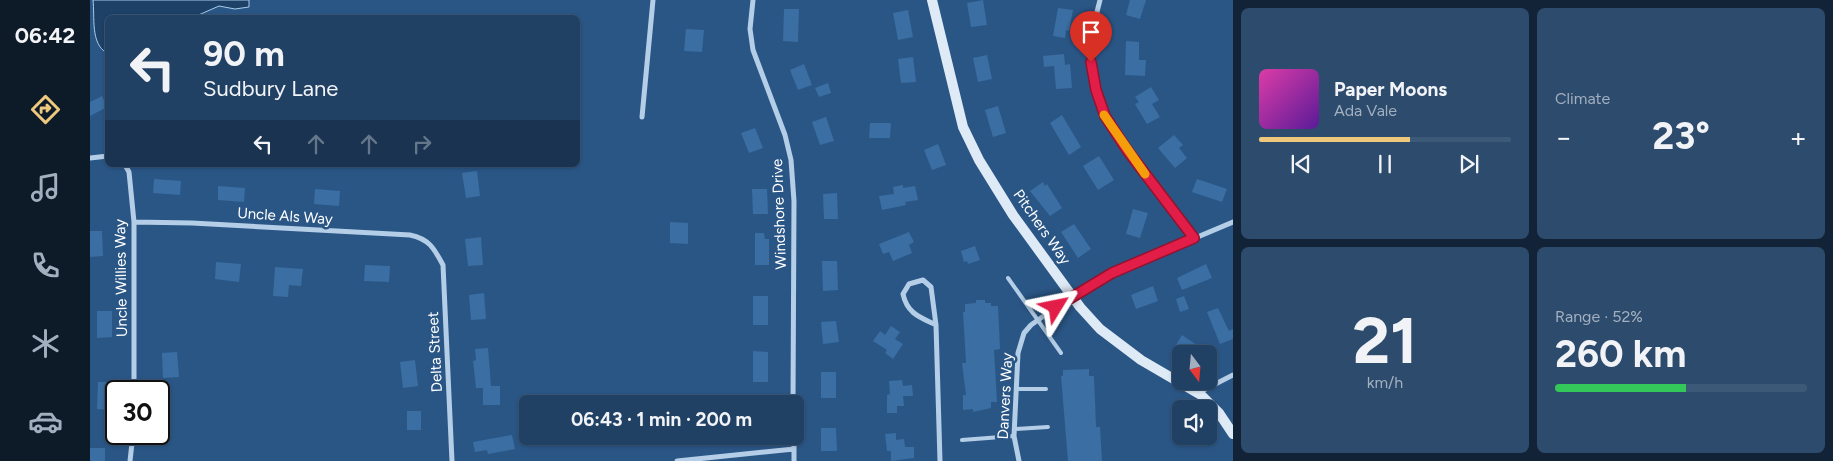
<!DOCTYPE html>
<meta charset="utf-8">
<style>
body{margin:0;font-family:Figtree,sans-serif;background:#2d4b6d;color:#f1f3f6;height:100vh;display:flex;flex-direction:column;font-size:19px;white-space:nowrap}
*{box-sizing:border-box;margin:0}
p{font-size:16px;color:#a2afbf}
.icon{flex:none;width:28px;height:28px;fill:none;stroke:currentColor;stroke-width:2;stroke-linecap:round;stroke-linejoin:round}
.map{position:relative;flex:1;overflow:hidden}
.drawer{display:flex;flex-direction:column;gap:8px;padding:8px;background:#122337;width:600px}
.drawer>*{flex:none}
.banner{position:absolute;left:15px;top:15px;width:475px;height:152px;border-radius:8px;box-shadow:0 1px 4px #0004,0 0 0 1px #3d5978;background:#204064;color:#f1f3f6;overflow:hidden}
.needle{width:32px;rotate:164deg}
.tools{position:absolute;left:1082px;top:345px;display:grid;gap:10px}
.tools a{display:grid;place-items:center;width:45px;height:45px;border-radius:8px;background:#204064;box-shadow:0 1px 4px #0004,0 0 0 1px #3d5978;font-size:25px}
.speed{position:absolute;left:15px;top:380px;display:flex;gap:10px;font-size:25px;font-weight:700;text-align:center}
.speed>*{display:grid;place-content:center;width:65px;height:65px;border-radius:50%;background:#204064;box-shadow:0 1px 4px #0004,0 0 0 1px #3d5978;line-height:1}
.speed .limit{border:2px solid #111;border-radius:8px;background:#fff;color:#111}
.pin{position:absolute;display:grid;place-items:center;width:42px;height:42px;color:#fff;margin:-51px -21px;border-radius:50% 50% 50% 0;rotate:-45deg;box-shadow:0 0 5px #0007}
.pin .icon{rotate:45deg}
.me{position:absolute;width:55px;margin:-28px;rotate:55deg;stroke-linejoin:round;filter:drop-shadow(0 0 4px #0008)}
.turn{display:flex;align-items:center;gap:18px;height:105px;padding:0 15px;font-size:22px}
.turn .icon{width:65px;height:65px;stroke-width:2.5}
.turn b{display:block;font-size:35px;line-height:42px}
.lanes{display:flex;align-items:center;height:48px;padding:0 15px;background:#0003;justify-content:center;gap:25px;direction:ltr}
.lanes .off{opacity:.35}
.big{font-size:38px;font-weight:700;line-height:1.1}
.drawer .widget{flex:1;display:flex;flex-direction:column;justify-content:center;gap:8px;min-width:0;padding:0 18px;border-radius:8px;background:#2d4b6d}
.drawer .dial{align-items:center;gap:0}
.dial b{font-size:65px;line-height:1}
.song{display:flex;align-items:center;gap:15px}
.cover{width:60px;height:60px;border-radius:8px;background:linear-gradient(135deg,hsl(320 70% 55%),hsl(270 70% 35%))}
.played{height:5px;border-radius:2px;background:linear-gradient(90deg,#eec87d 60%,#3d5978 60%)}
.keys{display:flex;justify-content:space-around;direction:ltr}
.heat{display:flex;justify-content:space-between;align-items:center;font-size:28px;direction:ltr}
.charge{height:8px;border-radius:4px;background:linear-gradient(90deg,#34c759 52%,#3d5978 0)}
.drawer .tiles{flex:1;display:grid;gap:8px;grid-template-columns:repeat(2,1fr)}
.trip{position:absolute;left:429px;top:395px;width:285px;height:50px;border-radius:8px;background:#204064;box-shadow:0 1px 4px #0004,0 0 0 1px #3d5978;font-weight:700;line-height:50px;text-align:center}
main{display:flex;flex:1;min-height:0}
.tabs{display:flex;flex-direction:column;width:90px;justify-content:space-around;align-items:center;background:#0d1a28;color:#a2afbf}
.tabs .icon{width:35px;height:35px}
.tabs .on{color:#eec87d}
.tabs b{font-size:22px;color:#f1f3f6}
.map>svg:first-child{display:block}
.water{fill:#1e4167;stroke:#aacae8}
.building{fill:#3b6ea2}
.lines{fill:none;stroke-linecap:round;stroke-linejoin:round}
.lane{stroke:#b5cee7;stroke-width:4}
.street{stroke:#b5cee7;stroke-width:5}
.secondary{stroke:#dfeaf7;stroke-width:10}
.route-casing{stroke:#92132f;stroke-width:12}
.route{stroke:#e11d48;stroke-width:9}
.slow{stroke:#f59e0b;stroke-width:9}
.labels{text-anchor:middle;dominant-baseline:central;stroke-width:5;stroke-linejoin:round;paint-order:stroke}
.street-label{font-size:15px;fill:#fff;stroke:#2a5686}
</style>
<main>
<nav class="tabs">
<b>06:42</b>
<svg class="icon on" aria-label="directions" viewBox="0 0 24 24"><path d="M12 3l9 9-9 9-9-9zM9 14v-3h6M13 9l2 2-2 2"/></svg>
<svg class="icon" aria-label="music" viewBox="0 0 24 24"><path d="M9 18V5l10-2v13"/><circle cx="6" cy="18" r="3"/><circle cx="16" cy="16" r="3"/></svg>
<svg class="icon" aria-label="phone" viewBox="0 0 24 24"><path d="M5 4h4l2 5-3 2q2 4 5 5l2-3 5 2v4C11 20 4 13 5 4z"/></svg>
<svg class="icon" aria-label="climate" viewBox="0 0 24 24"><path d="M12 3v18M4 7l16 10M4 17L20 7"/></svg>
<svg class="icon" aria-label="car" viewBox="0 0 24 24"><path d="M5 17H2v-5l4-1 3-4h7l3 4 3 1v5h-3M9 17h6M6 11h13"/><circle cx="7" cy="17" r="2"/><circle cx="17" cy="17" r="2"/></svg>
</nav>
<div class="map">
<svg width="1143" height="461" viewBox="0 0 1143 461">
<rect width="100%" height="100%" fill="#2a5686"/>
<path class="water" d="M3,0H159V7L145,9L129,6L104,17L18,18L17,53C0,44 5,16 3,0Z"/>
<path class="building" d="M893,0L897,25L881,27L877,3Z
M1040,0H1056L1050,19L1036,15Z
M968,8L983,10L979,31L976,30L975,38L963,36Z
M694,9H709L708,42L693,41Z
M818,10L823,37L808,40L803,13Z
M596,29L614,30L612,52L594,51Z
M1036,41L1049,42V60H1056L1055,76L1035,75Z
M974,54L975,65L980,64L982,88L966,89L964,66L954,67L953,56Z
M897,55L902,79L888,82L883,58Z
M823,57L826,82L811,83L808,59Z
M714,64L722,85L708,90L700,70Z
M738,83L741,93L729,97L725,88Z
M1061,87L1069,100L1062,104L1070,117L1057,124L1045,104L1049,102L1045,97Z
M12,96L17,107L0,116V102Z
M908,106L916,133L903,137L895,110Z
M972,115L991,147L979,155L960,123Z
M736,117L744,141L730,145L722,122Z
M780,123H801L800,138H779Z
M665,128L673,148L659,153L651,133Z
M1084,135L1093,145L1089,148L1097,158L1085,168L1068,148Z
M848,144L856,165L842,170L834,150Z
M1009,156L1024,180L1008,190L993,166Z
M387,171L390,196L376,198L372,173Z
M64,179L91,181L90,195L63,193Z
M1107,179L1137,189L1132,202L1102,192Z
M953,182L955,186L957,184L972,208L960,216L940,191Z
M813,185V188L825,186L828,200L815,202L816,205L792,210L789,196L804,194L803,187Z
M128,186L155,188L154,202L128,200Z
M225,189L250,191L249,206L224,204Z
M662,189H677L678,214H663Z
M747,193L748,219H734L733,194Z
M1043,209L1058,213L1050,238L1036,234Z
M580,222L598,223V244L580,243Z
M984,224L1001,249L988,258L971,232Z
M0,231H12L13,256L0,257Z
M819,232L824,242L819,245L822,253L803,261L799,252L793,254L789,244Z
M665,233H674L675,239H679V265H665Z
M391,237L393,265L378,266L375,239Z
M885,246L890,260L878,264L877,261L874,262L871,251Z
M732,261H747L748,290L733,291Z
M126,262L151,264L149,282L125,279Z
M1116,264L1122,278L1092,290L1087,278Z
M275,265L300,266L299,282L274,281Z
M185,267L213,269L211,286L199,285L198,297L183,296Z
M1063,286L1068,301L1046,309L1041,295Z
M394,293L396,319L381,320L379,295Z
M663,296H678V325H663Z
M1094,296L1099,309L1090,312L1086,299Z
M886,300H895V303H901V306H908L910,349L904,350L907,402H901V408L883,412V409L873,410V395H876L872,363H876L873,312H875V304L886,303Z
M1128,308L1139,331L1143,329V339L1130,344L1117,312Z
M7,311H22V337L7,338Z
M746,321L749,342L733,344L731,322Z
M801,326L810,332L805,339L813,344L803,359L795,353L797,350L783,341L790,331L795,335Z
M1092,335L1110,347L1105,354H1093L1084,348Z
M398,348L401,386H410V405H393V388H386L383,361L386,360L385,349Z
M663,351L678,352V382H663Z
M87,352L89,377L73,378L72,353Z
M325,360L328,386L313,388L310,362Z
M999,369V376H1004L1006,427H1010L1012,461H978L971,376H973V370Z
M731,372H746V398H731Z
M812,380L813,386L822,385L823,396H813L814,406H807V413H797V395L800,394L799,381Z
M8,382H23V410L7,409Z
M317,411H331V430H317Z
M731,428H746L747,451H731Z
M806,433V440L814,439L815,447H824V458L801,461V451H797L795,434Z
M422,435L425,449L398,454L397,450L385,452L383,442Z
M437,436H482V446L437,445Z
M0,448H15V461H0Z"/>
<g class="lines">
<path class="lane" d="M918,278L971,353
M927,389H956
M925,429L958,427
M872,440L924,436"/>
<path class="street" d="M663,0L660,29L663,50L695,135L701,160L704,201L703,404
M1010,0C1006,17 1000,34 1000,52C1001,122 1064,186 1104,239
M552,117L563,0
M0,158L18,156
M35,165L39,172L44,222V391
M44,222L102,223L320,235C339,239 344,248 353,265L362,461
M846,325C829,317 817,313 813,294L819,284L833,280L841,287L846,325L850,461
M1108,393L1143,375
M704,436V461
M40,461L43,434
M587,461L704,449
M929,461L924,436L928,353L934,333L941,325L982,296L1022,273L1143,222"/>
<path class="secondary" d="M842,0L873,127L889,160L923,215L990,307L1010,329L1051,360L1111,395L1129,413L1143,434"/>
</g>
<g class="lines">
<g class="route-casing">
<path id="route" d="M966,307L1022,273L1104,238L1037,150L1015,116L1006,90L1001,62"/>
</g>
<use href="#route" class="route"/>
<path class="slow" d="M1014,115L1055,174"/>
</g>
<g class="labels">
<g class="street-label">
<text transform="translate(689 214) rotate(-92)">Windshore Drive</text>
<text transform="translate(195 216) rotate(4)">Uncle Als Way</text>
<text transform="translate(952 227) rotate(55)">Pitchers Way</text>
<text transform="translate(31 278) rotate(-91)">Uncle Willies Way</text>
<text transform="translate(345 352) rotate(-93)">Delta Street</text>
<text transform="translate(915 396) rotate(-87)">Danvers Way</text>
</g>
</g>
</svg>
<div class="tools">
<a><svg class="needle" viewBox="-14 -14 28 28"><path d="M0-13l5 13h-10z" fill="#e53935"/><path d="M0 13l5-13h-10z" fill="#a2afbf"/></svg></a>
<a><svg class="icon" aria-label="sound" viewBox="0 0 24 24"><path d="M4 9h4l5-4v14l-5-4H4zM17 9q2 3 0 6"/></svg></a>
</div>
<div class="speed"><div class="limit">30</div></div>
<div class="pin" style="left:1001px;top:62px;background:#d93025"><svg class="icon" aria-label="arrive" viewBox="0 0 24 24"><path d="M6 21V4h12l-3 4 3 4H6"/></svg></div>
<svg class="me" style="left:966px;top:307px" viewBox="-20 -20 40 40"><path d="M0-17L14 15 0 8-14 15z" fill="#e11d48" stroke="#fff" stroke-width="4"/></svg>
<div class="trip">06:43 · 1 min · 200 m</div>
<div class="banner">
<div class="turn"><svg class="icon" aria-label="left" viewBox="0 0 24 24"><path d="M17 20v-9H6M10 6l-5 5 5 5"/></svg><div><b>90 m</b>Sudbury Lane</div></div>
<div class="lanes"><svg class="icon" aria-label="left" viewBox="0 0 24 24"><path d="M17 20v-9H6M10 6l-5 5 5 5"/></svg><svg class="icon off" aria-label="ahead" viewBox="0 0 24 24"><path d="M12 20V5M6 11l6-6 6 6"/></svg><svg class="icon off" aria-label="ahead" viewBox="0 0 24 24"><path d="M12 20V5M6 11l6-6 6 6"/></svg><svg class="icon off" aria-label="right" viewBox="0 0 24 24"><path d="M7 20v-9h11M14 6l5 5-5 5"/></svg></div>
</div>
</div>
<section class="drawer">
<div class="tiles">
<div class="widget">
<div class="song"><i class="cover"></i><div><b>Paper Moons</b><p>Ada Vale</p></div></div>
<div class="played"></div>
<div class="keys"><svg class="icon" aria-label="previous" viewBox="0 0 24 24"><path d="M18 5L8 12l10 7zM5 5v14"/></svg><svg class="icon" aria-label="pause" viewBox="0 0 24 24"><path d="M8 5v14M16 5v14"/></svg><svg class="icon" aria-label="next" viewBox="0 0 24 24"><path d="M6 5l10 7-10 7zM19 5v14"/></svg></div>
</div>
<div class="widget"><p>Climate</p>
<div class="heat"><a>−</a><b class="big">23°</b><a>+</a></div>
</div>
<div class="widget dial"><b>21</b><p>km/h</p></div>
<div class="widget"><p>Range · 52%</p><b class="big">260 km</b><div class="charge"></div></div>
</div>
</section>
</main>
